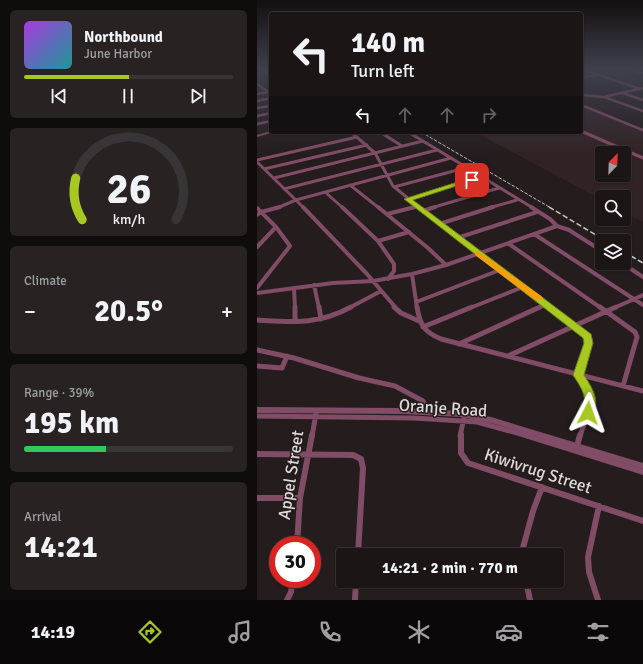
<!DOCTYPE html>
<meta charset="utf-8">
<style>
body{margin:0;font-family:Signika,sans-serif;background:#282223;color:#f1f3f6;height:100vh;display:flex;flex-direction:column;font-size:15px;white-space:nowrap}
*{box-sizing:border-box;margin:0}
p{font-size:13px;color:#a09fa1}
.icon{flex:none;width:22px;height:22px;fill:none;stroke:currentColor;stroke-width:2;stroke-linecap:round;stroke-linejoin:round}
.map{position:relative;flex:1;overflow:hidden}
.panel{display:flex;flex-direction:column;gap:10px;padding:10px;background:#0f0c0c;width:257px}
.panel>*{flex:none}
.top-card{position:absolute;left:12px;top:12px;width:314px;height:122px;border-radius:4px;box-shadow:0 1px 3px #0004,0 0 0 1px #393435;background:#1b1516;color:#f1f3f6;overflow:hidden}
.needle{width:26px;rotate:23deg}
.tools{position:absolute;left:338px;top:146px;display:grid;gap:8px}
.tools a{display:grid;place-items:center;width:36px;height:36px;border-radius:4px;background:#1b1516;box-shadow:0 1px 3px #0004,0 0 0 1px #393435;font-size:20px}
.speed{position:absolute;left:12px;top:536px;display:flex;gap:8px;font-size:20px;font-weight:700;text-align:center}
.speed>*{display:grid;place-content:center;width:52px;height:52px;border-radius:50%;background:#1b1516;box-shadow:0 1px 3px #0004,0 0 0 1px #393435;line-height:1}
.speed .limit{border:6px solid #d22;background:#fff;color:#111}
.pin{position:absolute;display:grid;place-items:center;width:34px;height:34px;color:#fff;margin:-17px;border-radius:8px;box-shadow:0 2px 6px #0006}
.me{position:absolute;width:44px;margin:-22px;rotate:4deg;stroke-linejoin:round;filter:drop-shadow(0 0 3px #0008)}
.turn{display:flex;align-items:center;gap:14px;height:84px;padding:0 16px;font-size:18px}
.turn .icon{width:52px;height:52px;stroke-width:2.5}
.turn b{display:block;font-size:28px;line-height:34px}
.lanes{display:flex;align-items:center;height:38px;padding:0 16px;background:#0003;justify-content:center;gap:20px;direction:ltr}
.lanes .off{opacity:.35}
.big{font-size:30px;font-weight:700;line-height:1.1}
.panel .tile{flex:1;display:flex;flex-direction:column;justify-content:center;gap:6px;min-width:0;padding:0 14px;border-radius:6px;background:#282223}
.panel .dial{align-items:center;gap:0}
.dial svg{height:104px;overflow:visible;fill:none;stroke:#393435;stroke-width:7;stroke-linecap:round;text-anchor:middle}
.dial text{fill:#f1f3f6;stroke:none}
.song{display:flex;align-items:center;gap:12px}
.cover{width:48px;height:48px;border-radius:6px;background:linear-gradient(135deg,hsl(280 70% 55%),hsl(180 70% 35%))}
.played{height:4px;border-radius:2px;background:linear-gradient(90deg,#a6c821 50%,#393435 50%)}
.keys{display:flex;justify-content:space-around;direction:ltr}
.heat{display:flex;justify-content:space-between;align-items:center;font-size:22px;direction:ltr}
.charge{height:6px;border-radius:3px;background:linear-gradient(90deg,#34c759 39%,#393435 0)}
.trip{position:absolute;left:79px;top:548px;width:228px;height:40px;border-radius:4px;background:#1b1516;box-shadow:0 1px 3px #0004,0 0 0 1px #393435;font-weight:700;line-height:40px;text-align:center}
.menu{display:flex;height:64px;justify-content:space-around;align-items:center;background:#0b0809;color:#a09fa1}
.menu .icon{width:28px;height:28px}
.menu .current{color:#a6c821}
.menu b{font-size:18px;color:#f1f3f6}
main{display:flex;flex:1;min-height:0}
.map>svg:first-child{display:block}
.built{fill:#312325;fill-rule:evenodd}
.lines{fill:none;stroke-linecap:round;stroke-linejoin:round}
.minor-far4{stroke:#804c66;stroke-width:2.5}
.minor-far3{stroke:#804c66;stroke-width:3}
.minor-far2{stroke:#804c66;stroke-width:4}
.minor-far1{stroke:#804c66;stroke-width:5}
.minor{stroke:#804c66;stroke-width:6}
.tertiary{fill:#804c66;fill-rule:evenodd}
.rail-far1{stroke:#c7c1c2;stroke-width:1;stroke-dasharray:3.5 1.5;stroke-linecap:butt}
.rail{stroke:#c7c1c2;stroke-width:1.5;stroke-dasharray:5.5 2.5;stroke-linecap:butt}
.route{fill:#a6c821;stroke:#6c8215}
.slow{fill:#f59e0b}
.labels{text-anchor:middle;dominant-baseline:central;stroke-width:3;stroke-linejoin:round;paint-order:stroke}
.near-street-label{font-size:17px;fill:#dfdada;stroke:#241c1d}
</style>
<main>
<section class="panel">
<div class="tile">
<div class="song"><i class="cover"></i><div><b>Northbound</b><p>June Harbor</p></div></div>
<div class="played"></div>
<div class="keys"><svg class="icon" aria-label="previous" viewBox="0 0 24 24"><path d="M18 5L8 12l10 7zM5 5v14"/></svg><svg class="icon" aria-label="pause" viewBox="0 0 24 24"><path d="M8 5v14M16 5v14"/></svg><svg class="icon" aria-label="next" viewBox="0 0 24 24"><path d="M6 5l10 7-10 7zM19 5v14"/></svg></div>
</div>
<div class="tile dial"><svg viewBox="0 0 100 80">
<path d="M14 69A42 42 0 1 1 86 69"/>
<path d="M14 69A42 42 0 0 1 9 37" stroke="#a6c821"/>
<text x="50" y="56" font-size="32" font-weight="700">26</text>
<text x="50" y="72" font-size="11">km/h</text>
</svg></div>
<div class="tile"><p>Climate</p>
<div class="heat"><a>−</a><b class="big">20.5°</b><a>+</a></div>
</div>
<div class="tile"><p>Range · 39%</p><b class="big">195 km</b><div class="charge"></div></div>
<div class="tile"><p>Arrival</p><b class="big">14:21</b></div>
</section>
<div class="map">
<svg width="386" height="600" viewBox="0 0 386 600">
<rect width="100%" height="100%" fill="#241c1d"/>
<path class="built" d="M324,106L386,131V222L367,212V197H345V200L218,132H324ZM345,153H367V175H345Z"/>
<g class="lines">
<path class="minor-far4" d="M5,70L14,77
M328,70L383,89
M375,70L386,73
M324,78L340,75
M0,84L14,94
M366,93L386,100
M0,94L11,92
M324,95L347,97L386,88
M347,97L386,111
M0,101L14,98
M324,105L386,130
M0,108L14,106
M0,116L14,113
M0,124L14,121"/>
<path class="minor-far3" d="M324,131L386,158
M94,132L118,153L136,186L163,208
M123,132L145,146
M194,158L276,208
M0,160L100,137
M0,162L47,208
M7,169L110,145
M17,178L166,141
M93,185L122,208
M137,187L208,168
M27,189L180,150
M68,192L86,208
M151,199L224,177
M20,208L39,200L194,158L151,132
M154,208L160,207
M174,208L242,188
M232,208L260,200"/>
<path class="minor-far2" d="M46,207L110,274L139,308
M85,207L121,241L152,232
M121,207L171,248L189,265
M162,207L293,308
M274,207L293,219L300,226L312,230L345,251
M0,208L19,227L33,246L0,288
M166,211L178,207
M130,214L158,207
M0,215L4,212L23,207
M182,224L236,207
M277,234L386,305
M200,238L280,212
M121,241L137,264V271L131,279
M252,244L344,308
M0,247L19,227
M365,263L386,277
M155,274L160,308
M57,285L62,308
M37,288L38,308
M0,293L76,283L116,281L155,274L189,265L300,226
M159,302L243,270
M92,308L124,291
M213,308L266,287
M281,308L290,304
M357,308L386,295"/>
<path class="minor-far1" d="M38,307V321
M62,307L64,319
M137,307L144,313L162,321
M160,307C163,325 167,332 184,339L386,391
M291,307L330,337L332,343L321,375C339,404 333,405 323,436
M343,307L378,332L380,337L366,386
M0,320C36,322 61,325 94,307
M166,327L215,307
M202,344L283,307
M0,350L37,358L102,378L138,386L166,401L172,412
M251,356L359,307
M0,366L25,368L30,356
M0,416L157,418L220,422L271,436
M55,436L59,414
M203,436L207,418"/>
<path class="minor" d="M204,435V453L211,463L386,521
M268,435L386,472
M320,446L323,435
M0,454L96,455L104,459L106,468L101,555
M0,498H43
M40,545L43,498L55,435
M264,555L276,511L285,487
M269,581L273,600
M30,600L34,592L36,579
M98,600L99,581
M341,600L332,572L331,557L342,506"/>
<path class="tertiary" d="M14,131V132H17L0,137V135Z
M0,407L147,408L204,411L234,417L386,463V469L234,423L204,417L147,414L0,413Z"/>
<path class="rail-far1" d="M164,132L294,208"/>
<path class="rail" d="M292,207L349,241
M367,252L386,263"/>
</g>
<linearGradient id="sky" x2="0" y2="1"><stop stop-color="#140f10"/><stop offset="0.45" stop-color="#3f404c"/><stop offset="1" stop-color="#3f404c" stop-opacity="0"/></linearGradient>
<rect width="386" height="154" fill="url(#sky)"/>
<path class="route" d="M213,178L218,180L156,200L334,334L336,343L327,375C335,388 344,400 335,416L331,417L327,416L325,413C331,396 325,389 316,375L327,343L326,338L147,199Z"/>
<path class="slow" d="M221,251L284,296L286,298L284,300H278L218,255V252Z"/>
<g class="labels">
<g class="near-street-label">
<text transform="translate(186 408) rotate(4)">Oranje Road</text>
<text transform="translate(281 471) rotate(18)">Kiwivrug Street</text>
<text transform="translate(34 475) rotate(-81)">Appel Street</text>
</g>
</g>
</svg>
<div class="tools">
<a><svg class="needle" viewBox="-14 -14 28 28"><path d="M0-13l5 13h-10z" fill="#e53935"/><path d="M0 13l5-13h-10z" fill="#a09fa1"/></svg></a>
<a><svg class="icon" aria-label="search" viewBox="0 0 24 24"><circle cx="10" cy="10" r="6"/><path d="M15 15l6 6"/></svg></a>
<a><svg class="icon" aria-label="layers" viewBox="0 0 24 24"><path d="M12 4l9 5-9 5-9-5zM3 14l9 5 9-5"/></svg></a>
</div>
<div class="speed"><div class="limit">30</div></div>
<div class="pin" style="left:215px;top:180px;background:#d93025"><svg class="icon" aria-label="arrive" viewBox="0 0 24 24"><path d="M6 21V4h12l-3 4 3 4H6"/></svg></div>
<svg class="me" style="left:331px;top:413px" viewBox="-20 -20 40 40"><path d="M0-17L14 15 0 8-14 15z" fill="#a6c821" stroke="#fff" stroke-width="4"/></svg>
<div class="trip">14:21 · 2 min · 770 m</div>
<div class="top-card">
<div class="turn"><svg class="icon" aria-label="left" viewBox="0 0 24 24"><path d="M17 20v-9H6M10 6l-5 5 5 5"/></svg><div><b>140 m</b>Turn left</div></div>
<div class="lanes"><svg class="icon" aria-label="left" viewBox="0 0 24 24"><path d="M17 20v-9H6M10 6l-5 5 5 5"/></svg><svg class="icon off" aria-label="ahead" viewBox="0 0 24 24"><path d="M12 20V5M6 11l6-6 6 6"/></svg><svg class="icon off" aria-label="ahead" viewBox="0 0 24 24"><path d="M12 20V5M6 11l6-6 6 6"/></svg><svg class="icon off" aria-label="right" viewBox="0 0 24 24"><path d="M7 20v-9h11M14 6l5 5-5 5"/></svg></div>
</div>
</div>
</main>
<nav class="menu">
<b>14:19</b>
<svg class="icon current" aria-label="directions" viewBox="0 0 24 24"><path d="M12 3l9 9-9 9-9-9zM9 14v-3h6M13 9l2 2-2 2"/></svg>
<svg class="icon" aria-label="music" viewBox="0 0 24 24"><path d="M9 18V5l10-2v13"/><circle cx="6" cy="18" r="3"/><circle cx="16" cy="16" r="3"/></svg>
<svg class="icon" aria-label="phone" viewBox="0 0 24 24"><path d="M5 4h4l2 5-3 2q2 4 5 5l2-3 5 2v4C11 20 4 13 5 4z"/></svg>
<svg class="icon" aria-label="climate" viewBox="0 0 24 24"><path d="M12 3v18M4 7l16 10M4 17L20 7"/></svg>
<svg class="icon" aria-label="car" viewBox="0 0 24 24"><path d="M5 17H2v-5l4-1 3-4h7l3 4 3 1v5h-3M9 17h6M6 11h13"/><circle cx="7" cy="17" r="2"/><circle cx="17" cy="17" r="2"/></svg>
<svg class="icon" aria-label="filters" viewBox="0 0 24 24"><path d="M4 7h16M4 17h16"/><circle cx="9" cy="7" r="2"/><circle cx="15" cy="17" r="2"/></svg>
</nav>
